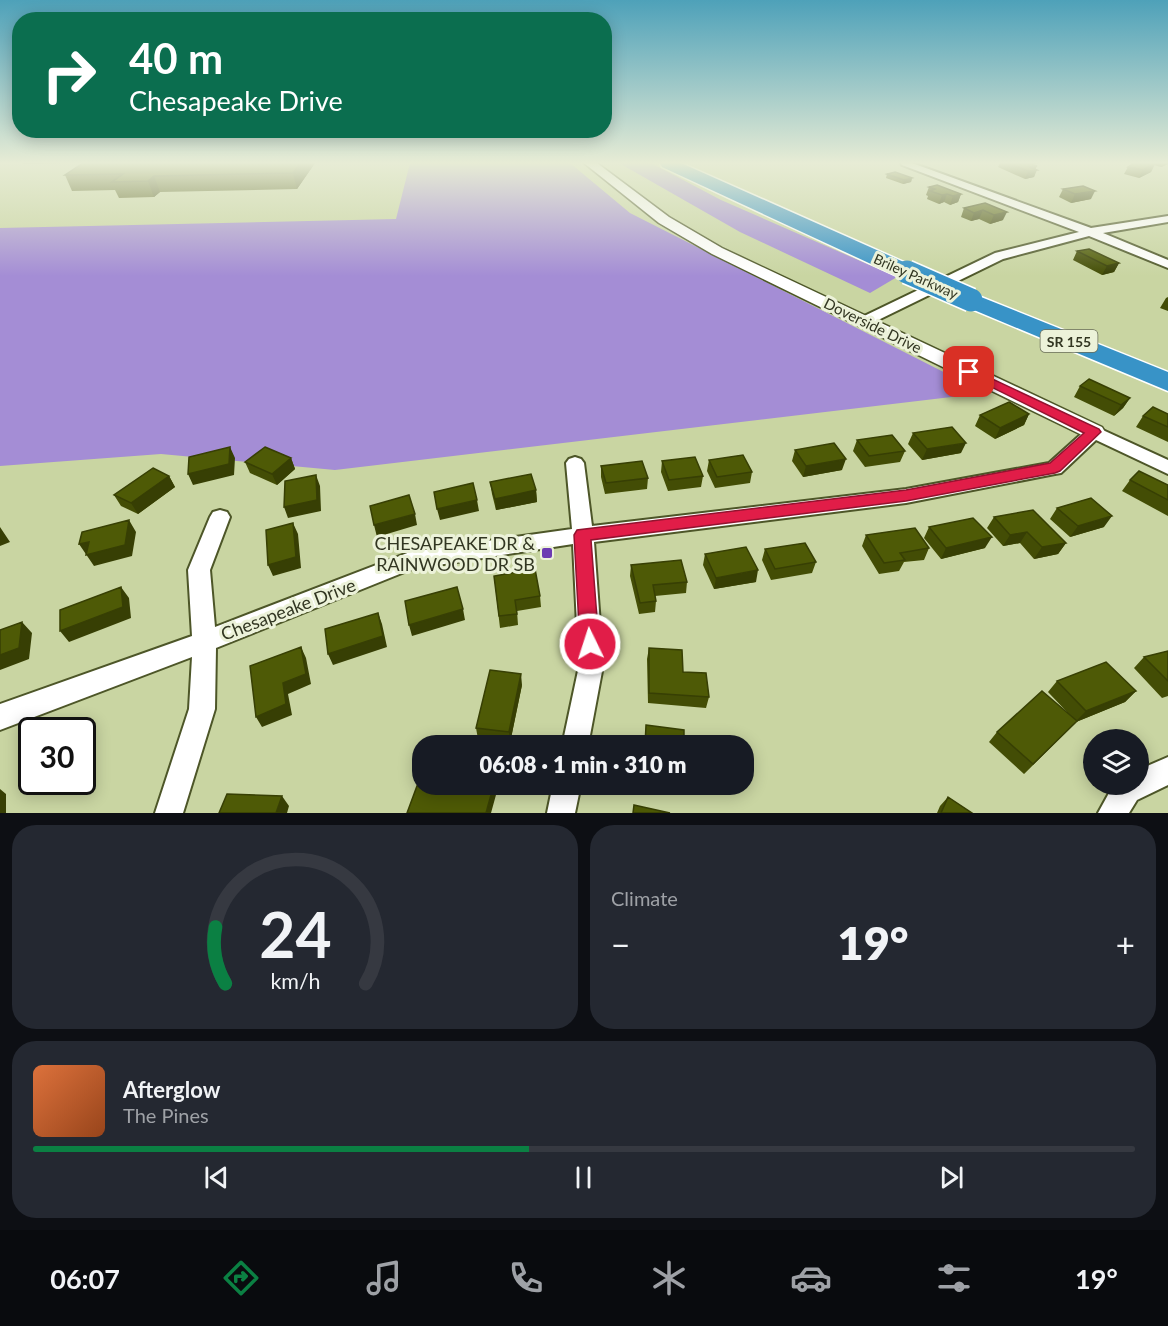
<!DOCTYPE html>
<meta charset="utf-8">
<style>
body{margin:0;font-family:Lato,sans-serif;background:#242831;color:#f1f3f6;height:100vh;display:flex;flex-direction:column;font-size:22px;white-space:nowrap}
*{box-sizing:border-box;margin:0}
p{font-size:20px;color:#9ea1a6}
.icon{flex:none;width:33px;height:33px;fill:none;stroke:currentColor;stroke-width:2;stroke-linecap:round;stroke-linejoin:round}
.map{position:relative;height:813px;overflow:hidden}
.sheet{display:flex;flex-direction:column;gap:12px;padding:12px;background:#0d0f14;flex:1}
.sheet>*{flex:none}
.hud{position:absolute;left:12px;top:12px;width:600px;height:126px;border-radius:24px;box-shadow:0 3px 15px #0003;background:#0b6e4f;color:#fff;overflow:hidden}
.tools{position:absolute;left:1083px;top:729px;display:grid;gap:12px}
.tools a{display:grid;place-items:center;width:66px;height:66px;border-radius:50%;background:#171b24;box-shadow:0 3px 15px #0003;font-size:30px}
.speed{position:absolute;left:18px;top:717px;display:flex;gap:12px;font-size:30px;font-weight:700;text-align:center}
.speed>*{display:grid;place-content:center;width:78px;height:78px;border-radius:50%;background:#171b24;box-shadow:0 3px 15px #0003;line-height:1}
.speed .limit{border:3px solid #111;border-radius:9px;background:#fff;color:#111}
.pin{position:absolute;display:grid;place-items:center;width:51px;height:51px;color:#fff;margin:-26px;border-radius:12px;box-shadow:0 3px 9px #0006}
.me{position:absolute;width:66px;margin:-33px;rotate:356deg;stroke-linejoin:round;filter:drop-shadow(0 0 4px #0008)}
.turn{display:flex;align-items:center;gap:21px;height:126px;padding:0 18px;font-size:27px}
.turn .icon{width:78px;height:78px;stroke-width:2.5}
.turn b{display:block;font-size:42px;line-height:51px}
.big{font-size:45px;font-weight:800;line-height:1.1}
.sheet .tile{flex:1;display:flex;flex-direction:column;justify-content:center;gap:9px;min-width:0;padding:0 21px;border-radius:24px;background:#242831}
.sheet .dial{align-items:center;gap:0}
.dial svg{height:156px;overflow:visible;fill:none;stroke:#363941;stroke-width:7;stroke-linecap:round;text-anchor:middle}
.dial text{fill:#f1f3f6;stroke:none}
.song{display:flex;align-items:center;gap:18px}
.cover{width:72px;height:72px;border-radius:9px;background:linear-gradient(135deg,hsl(20 70% 55%),hsl(20 70% 35%))}
.played{height:6px;border-radius:3px;background:linear-gradient(90deg,#0b8043 45%,#363941 45%)}
.keys{display:flex;justify-content:space-around;direction:ltr}
.heat{display:flex;justify-content:space-between;align-items:center;font-size:33px;direction:ltr}
.sheet .tiles{flex:1;display:grid;gap:12px;grid-template-columns:1fr 1fr}
.tile:last-child{grid-column:span 2}
.trip{position:absolute;left:412px;top:735px;width:342px;height:60px;border-radius:24px;background:#171b24;box-shadow:0 3px 15px #0003;font-weight:800;line-height:60px;text-align:center}
.tab-bar{display:flex;height:96px;justify-content:space-around;align-items:center;background:#090b0e;color:#9ea1a6}
.tab-bar .icon{width:42px;height:42px}
.tab-bar .selected{color:#0b8043}
.tab-bar b{font-size:27px;color:#f1f3f6}
.map>svg:first-child{display:block}
.green{fill:#a48dd5}
.lines{fill:none;stroke-linecap:round;stroke-linejoin:round}
.minor-casing{stroke:#4d5628;stroke-width:4}
.tertiary-casing{stroke:#4d5628;stroke-width:3}
.motorway-casing{stroke:#fff;stroke-width:3}
.minor{fill:#fff;fill-rule:evenodd}
.tertiary{fill:#fff;fill-rule:evenodd}
.motorway{fill:#3893c7;fill-rule:evenodd}
.motorway-bridge-casing{stroke:#fff;stroke-width:26;stroke-linecap:butt}
.motorway-bridge{stroke:#3893c7;stroke-width:23}
.wall{fill:#434d05}
.shaded-wall{fill:#373f04}
.building{fill:#4e5a06;stroke:#373f04;stroke-width:1.5}
.route{fill:#e11d48;stroke:#92132f;stroke-width:1.5}
.poi-dot{fill:#6c3bb2;stroke:#ecf2d9;stroke-width:2}
.labels{text-anchor:middle;dominant-baseline:central;stroke-width:6;stroke-linejoin:round;paint-order:stroke}
.far-street-label{font-size:14px;fill:#323622;stroke:#ecf2d9}
.shield{fill:#ecf2d9;stroke:#6a6e59;stroke-width:1.5}
.shield-label{font-size:14px;font-weight:bold;fill:#323622}
.street-label{font-size:15px;fill:#323622;stroke:#ecf2d9}
.near-poi-label{font-size:18px;fill:#323622;stroke:#ecf2d9;text-anchor:end}
.near-street-label{font-size:18px;fill:#323622;stroke:#ecf2d9}
</style>
<div class="map">
<svg width="1168" height="813" viewBox="0 0 1168 813">
<rect width="100%" height="100%" fill="#c9d5a2"/>
<path class="green" d="M410,163H570L630,213L985,393L335,470L161,454L0,466V228L396,219Z
M619,163H651L721,200L897,277L870,293L740,232Z"/>
<g class="lines">
<g class="minor-casing">
<path id="minor" d="M901,163H912L1091,228L1168,216V222L1103,233L1168,260V268L1089,236L1003,259L870,324H860L858,321L860,318L995,253L1079,232L902,165Z
M1094,426L1168,460V474L1096,440L1061,473L1055,474L906,503L594,542L603,666L588,746H562L579,666L573,544L412,569L216,648L215,709L183,813H155L189,709L192,657L0,730V704L192,636L188,570L210,517L213,512L220,510L227,512L230,517L210,570L215,627L410,552L572,529L566,463L569,459L575,457L581,459L584,463L592,526L906,489L1049,463L1088,428Z
M1168,757V785L1137,800L1129,813H1098L1114,784H1138V770Z
M553,784H581L575,813H547Z"/>
</g>
<g class="tertiary-casing">
<path id="tertiary" d="M584,163H597L669,217L722,248L1102,427L1105,432L1102,437L1094,439L1086,437L712,254L659,223Z"/>
</g>
<g class="motorway-casing">
<path id="motorway" d="M660,163H681L915,267L918,272L915,277L907,279L899,277L662,167Z
M971,293L1168,372V391L962,305L959,300L962,295Z"/>
</g>
<use href="#minor" class="minor"/>
<use href="#tertiary" class="tertiary"/>
<use href="#motorway" class="motorway"/>
<g class="motorway-bridge-casing">
<path id="motorway-bridge" d="M907,272L971,300"/>
</g>
<use href="#motorway-bridge" class="motorway-bridge"/>
</g>
<path class="wall" d="M22,163H73L23,164Z
M315,163L297,189L160,192L154,197L119,198L115,190L72,191L65,175Z
M1000,163H1040L1034,164L1036,169L1034,177L1025,179L998,167Z
M1134,163H1168V164L1161,167L1154,165L1151,172L1139,178L1124,174L1128,167Z
M887,174L912,178L911,182L903,184L886,178Z
M929,187L961,194L958,202L950,205L944,202L939,204L927,199L928,196L926,195Z
M1063,189L1091,199L1071,203L1059,197Z
M985,203L1003,220L990,224L979,219L971,221L961,217L964,208Z
M1077,251L1119,263L1114,272L1102,275L1073,260Z
M1168,297V311L1160,308L1166,298Z
M1080,386L1130,398L1123,408L1114,416L1074,397Z
M1029,414L1024,425L995,439L975,426L980,415Z
M1168,414V442L1136,427L1143,416Z
M913,433L961,453L922,460L908,444Z
M857,440L905,451L900,462L865,467L853,451Z
M795,450L842,470L803,477L792,461Z
M291,458L295,469L277,485L250,473L245,462Z
M709,460L752,472L750,483L715,488L707,471Z
M662,461L703,476L701,487L668,491L661,472Z
M601,466L648,478L647,489L605,494L601,477Z
M169,476L175,487L138,514L121,506L114,495Z
M1130,480L1168,485V516L1122,491Z
M490,482L536,490L537,502L496,510L492,494Z
M1057,508L1104,527L1070,537L1050,519Z
M994,517L1066,543L1058,554L1034,559L1020,543L1003,546L987,528Z
M929,527L985,548L941,559L924,538Z
M866,535L929,548L924,560L904,562L899,571L879,574L862,546Z
M765,549L816,562L812,573L771,580L762,560Z
M705,554L756,582L714,589L703,565Z
M631,565L687,582L686,593L655,596L656,601L655,612L639,614L630,576Z
M494,576L540,596L541,607L517,611L518,625L500,628Z
M649,648L683,672L709,697L706,708L648,703L647,659Z
M1168,651V696L1162,698L1134,668L1144,657Z
M1057,681L1136,691L1125,702L1076,722L1024,774L989,742L997,732L1067,712L1048,692Z
M522,685L510,743L478,739L476,728Z
M652,784H682L681,789Z
M948,797L972,813H937L940,806Z"/>
<path class="shaded-wall" d="M301,163H315L297,189L293,173Z
M1163,163H1168V164L1161,167Z
M1155,164L1151,172L1139,178L1143,170Z
M1037,166L1035,170H1037L1034,177L1025,179L1030,167Z
M154,176L160,192L154,197L148,181Z
M912,178L911,182L903,184L904,180Z
M1095,191L1091,199L1071,203L1075,194Z
M947,194L944,202L939,204L942,195Z
M961,194L958,202L950,205L953,196Z
M983,210L979,219L971,221L974,213Z
M1007,212L1003,220L990,224L994,215Z
M1119,263L1114,272L1102,275L1107,266Z
M1130,398L1123,408L1114,416L1121,405Z
M1029,414L1024,425L995,439L1000,428Z
M966,443L961,453L922,460L927,449Z
M230,447L235,458L234,475L193,485L188,474Z
M291,458L295,469L277,485L272,474Z
M846,459L842,470L803,477L806,466Z
M316,475L320,486L321,511L288,518L284,507Z
M169,476L175,487L138,514L131,503Z
M536,490L537,502L496,510L495,499Z
M477,500L479,511L440,520L437,509Z
M415,514L417,525L377,537L374,525Z
M1112,516L1104,527L1070,537L1078,526Z
M129,520L136,532L132,556L94,566L79,544L89,542Z
M293,523L298,534L301,568L273,576L268,565Z
M0,527L10,542L0,546Z
M1027,532L1020,543L1003,546L1010,535Z
M992,537L985,548L941,559L946,548Z
M1066,543L1058,554L1034,559L1042,547Z
M758,570L756,582L714,589L716,578Z
M121,587L129,598L131,618L69,642L60,631Z
M463,609L465,620L412,636L409,625Z
M378,613L382,624L387,647L333,665L328,654Z
M22,622L32,633L29,659L0,670V655Z
M301,647L306,658L311,684L288,694L292,715L262,727L256,717L283,683Z
M521,674L522,685L510,743L509,732Z
M1136,691L1125,702L1076,722L1024,774L1086,711Z
M494,784H499L491,813H486Z
M0,789L6,794V813H0Z
M282,796L289,806L287,813H276Z"/>
<path class="building" d="M83,163H301L293,173L154,176L148,181L112,182L123,174L65,175Z
M1008,163H1029L1037,166L1030,167L1037,170L1028,171Z
M1134,163H1148L1155,164L1143,170L1128,167Z
M895,172L912,178L904,180L887,174Z
M937,185L961,194L953,196L947,194L942,195L930,191L935,189L929,187Z
M1083,186L1095,191L1075,194L1063,189Z
M985,203L1007,212L994,215L983,210L974,213L964,208Z
M1089,249L1119,263L1107,266L1077,251Z
M1089,379L1130,398L1121,405L1080,386Z
M1009,402L1029,414L1000,428L980,415Z
M1153,407L1168,414V427L1143,416Z
M952,427L966,443L927,449L913,433Z
M892,435L905,451L869,456L857,440Z
M834,443L846,459L806,466L795,450Z
M230,447L229,464L188,474L189,457Z
M265,447L291,458L272,474L245,462Z
M743,455L752,472L717,477L709,460Z
M695,457L703,476L669,480L662,461Z
M642,461L648,478L606,483L601,466Z
M153,468L169,476L131,503L114,495Z
M1139,471L1168,485V500L1130,480Z
M531,474L536,490L495,499L490,482Z
M316,475L317,500L284,507L285,481Z
M473,483L477,500L437,509L434,492Z
M409,495L415,514L374,525L370,506Z
M1091,498L1112,516L1078,526L1057,508Z
M1033,510L1066,543L1042,547L1027,532L1010,535L994,517Z
M973,518L992,537L946,548L929,527Z
M129,520L125,545L86,555L89,542L79,544L82,532Z
M293,523L296,557L268,565L266,530Z
M915,528L929,548L900,553L905,560L884,563L866,535Z
M805,543L816,562L775,569L765,549Z
M746,547L758,570L716,578L705,554Z
M681,560L687,582L653,585L656,601L640,603L631,565Z
M535,569L540,596L515,600L517,614L499,616L494,576Z
M121,587L123,607L60,631V610Z
M457,587L463,609L409,625L405,601Z
M378,613L383,636L328,654L325,629Z
M22,622L19,648L0,655V630Z
M301,647L306,674L283,683L286,704L256,717L250,666Z
M649,648L682,650L683,672L706,673L709,697L649,693Z
M1168,651V681L1144,657Z
M1106,662L1136,691L1086,711L1057,681Z
M490,670L521,674L509,732L476,728Z
M1042,691L1077,721L1033,764L997,732Z
M646,725L684,730V746H645Z
M453,784H494L486,813H407L417,786L450,794Z
M227,794L282,796L276,813H219Z
M948,797L972,813H941Z
M634,805L670,813H633Z"/>
<linearGradient id="sky" x2="0" y2="1"><stop stop-color="#4ea1b9"/><stop offset="0.59" stop-color="#e7ecd5"/><stop offset="1" stop-color="#e7ecd5" stop-opacity="0"/></linearGradient>
<rect width="1168" height="276" fill="url(#sky)"/>
<path class="route" d="M969,368L1099,429L1101,432L1060,471L1055,473L906,501L591,540L599,644L597,651L590,653L583,651L580,644L574,535L577,530L906,490L1050,463L1084,433L965,374L963,372L965,369Z"/>
<rect class="poi-dot" x="541" y="547" width="12" height="12" rx="3"/>
<g class="labels">
<g class="far-street-label">
<text transform="translate(916 276) rotate(24)">Briley Parkway</text>
</g>
<rect class="shield" x="1040.5" y="330" width="57" height="22" rx="4.5"/>
<g class="shield-label">
<text x="1069" y="341">SR 155</text>
</g>
<g class="street-label">
<text transform="translate(873 325) rotate(26)">Doverside Drive</text>
</g>
<g class="near-poi-label">
<text x="535" y="543">CHESAPEAKE DR &amp;<tspan x="535" dy="21">RAINWOOD DR SB</tspan></text>
</g>
<g class="near-street-label">
<text transform="translate(288 609) rotate(-21)">Chesapeake Drive</text>
</g>
</g>
</svg>
<div class="tools">
<a><svg class="icon" aria-label="layers" viewBox="0 0 24 24"><path d="M12 4l9 5-9 5-9-5zM3 14l9 5 9-5"/></svg></a>
</div>
<div class="speed"><div class="limit">30</div></div>
<div class="pin" style="left:969px;top:372px;background:#d93025"><svg class="icon" aria-label="arrive" viewBox="0 0 24 24"><path d="M6 21V4h12l-3 4 3 4H6"/></svg></div>
<svg class="me" style="left:590px;top:644px" viewBox="-20 -20 40 40"><circle r="17" fill="#e11d48" stroke="#fff" stroke-width="3"/><path d="M0-11L8 9 0 5-8 9z" fill="#fff"/></svg>
<div class="trip">06:08 · 1 min · 310 m</div>
<div class="hud">
<div class="turn"><svg class="icon" aria-label="right" viewBox="0 0 24 24"><path d="M7 20v-9h11M14 6l5 5-5 5"/></svg><div><b>40 m</b>Chesapeake Drive</div></div>
</div>
</div>
<section class="sheet">
<div class="tiles">
<div class="tile dial"><svg viewBox="0 0 100 80">
<path d="M14 69A42 42 0 1 1 86 69"/>
<path d="M14 69A42 42 0 0 1 9 40" stroke="#0b8043"/>
<text x="50" y="56" font-size="32" font-weight="700">24</text>
<text x="50" y="72" font-size="11">km/h</text>
</svg></div>
<div class="tile"><p>Climate</p>
<div class="heat"><a>−</a><b class="big">19°</b><a>+</a></div>
</div>
<div class="tile">
<div class="song"><i class="cover"></i><div><b>Afterglow</b><p>The Pines</p></div></div>
<div class="played"></div>
<div class="keys"><svg class="icon" aria-label="previous" viewBox="0 0 24 24"><path d="M18 5L8 12l10 7zM5 5v14"/></svg><svg class="icon" aria-label="pause" viewBox="0 0 24 24"><path d="M8 5v14M16 5v14"/></svg><svg class="icon" aria-label="next" viewBox="0 0 24 24"><path d="M6 5l10 7-10 7zM19 5v14"/></svg></div>
</div>
</div>
</section>
<nav class="tab-bar">
<b>06:07</b>
<svg class="icon selected" aria-label="directions" viewBox="0 0 24 24"><path d="M12 3l9 9-9 9-9-9zM9 14v-3h6M13 9l2 2-2 2"/></svg>
<svg class="icon" aria-label="music" viewBox="0 0 24 24"><path d="M9 18V5l10-2v13"/><circle cx="6" cy="18" r="3"/><circle cx="16" cy="16" r="3"/></svg>
<svg class="icon" aria-label="phone" viewBox="0 0 24 24"><path d="M5 4h4l2 5-3 2q2 4 5 5l2-3 5 2v4C11 20 4 13 5 4z"/></svg>
<svg class="icon" aria-label="climate" viewBox="0 0 24 24"><path d="M12 3v18M4 7l16 10M4 17L20 7"/></svg>
<svg class="icon" aria-label="car" viewBox="0 0 24 24"><path d="M5 17H2v-5l4-1 3-4h7l3 4 3 1v5h-3M9 17h6M6 11h13"/><circle cx="7" cy="17" r="2"/><circle cx="17" cy="17" r="2"/></svg>
<svg class="icon" aria-label="filters" viewBox="0 0 24 24"><path d="M4 7h16M4 17h16"/><circle cx="9" cy="7" r="2"/><circle cx="15" cy="17" r="2"/></svg>
<b>19°</b>
</nav>
